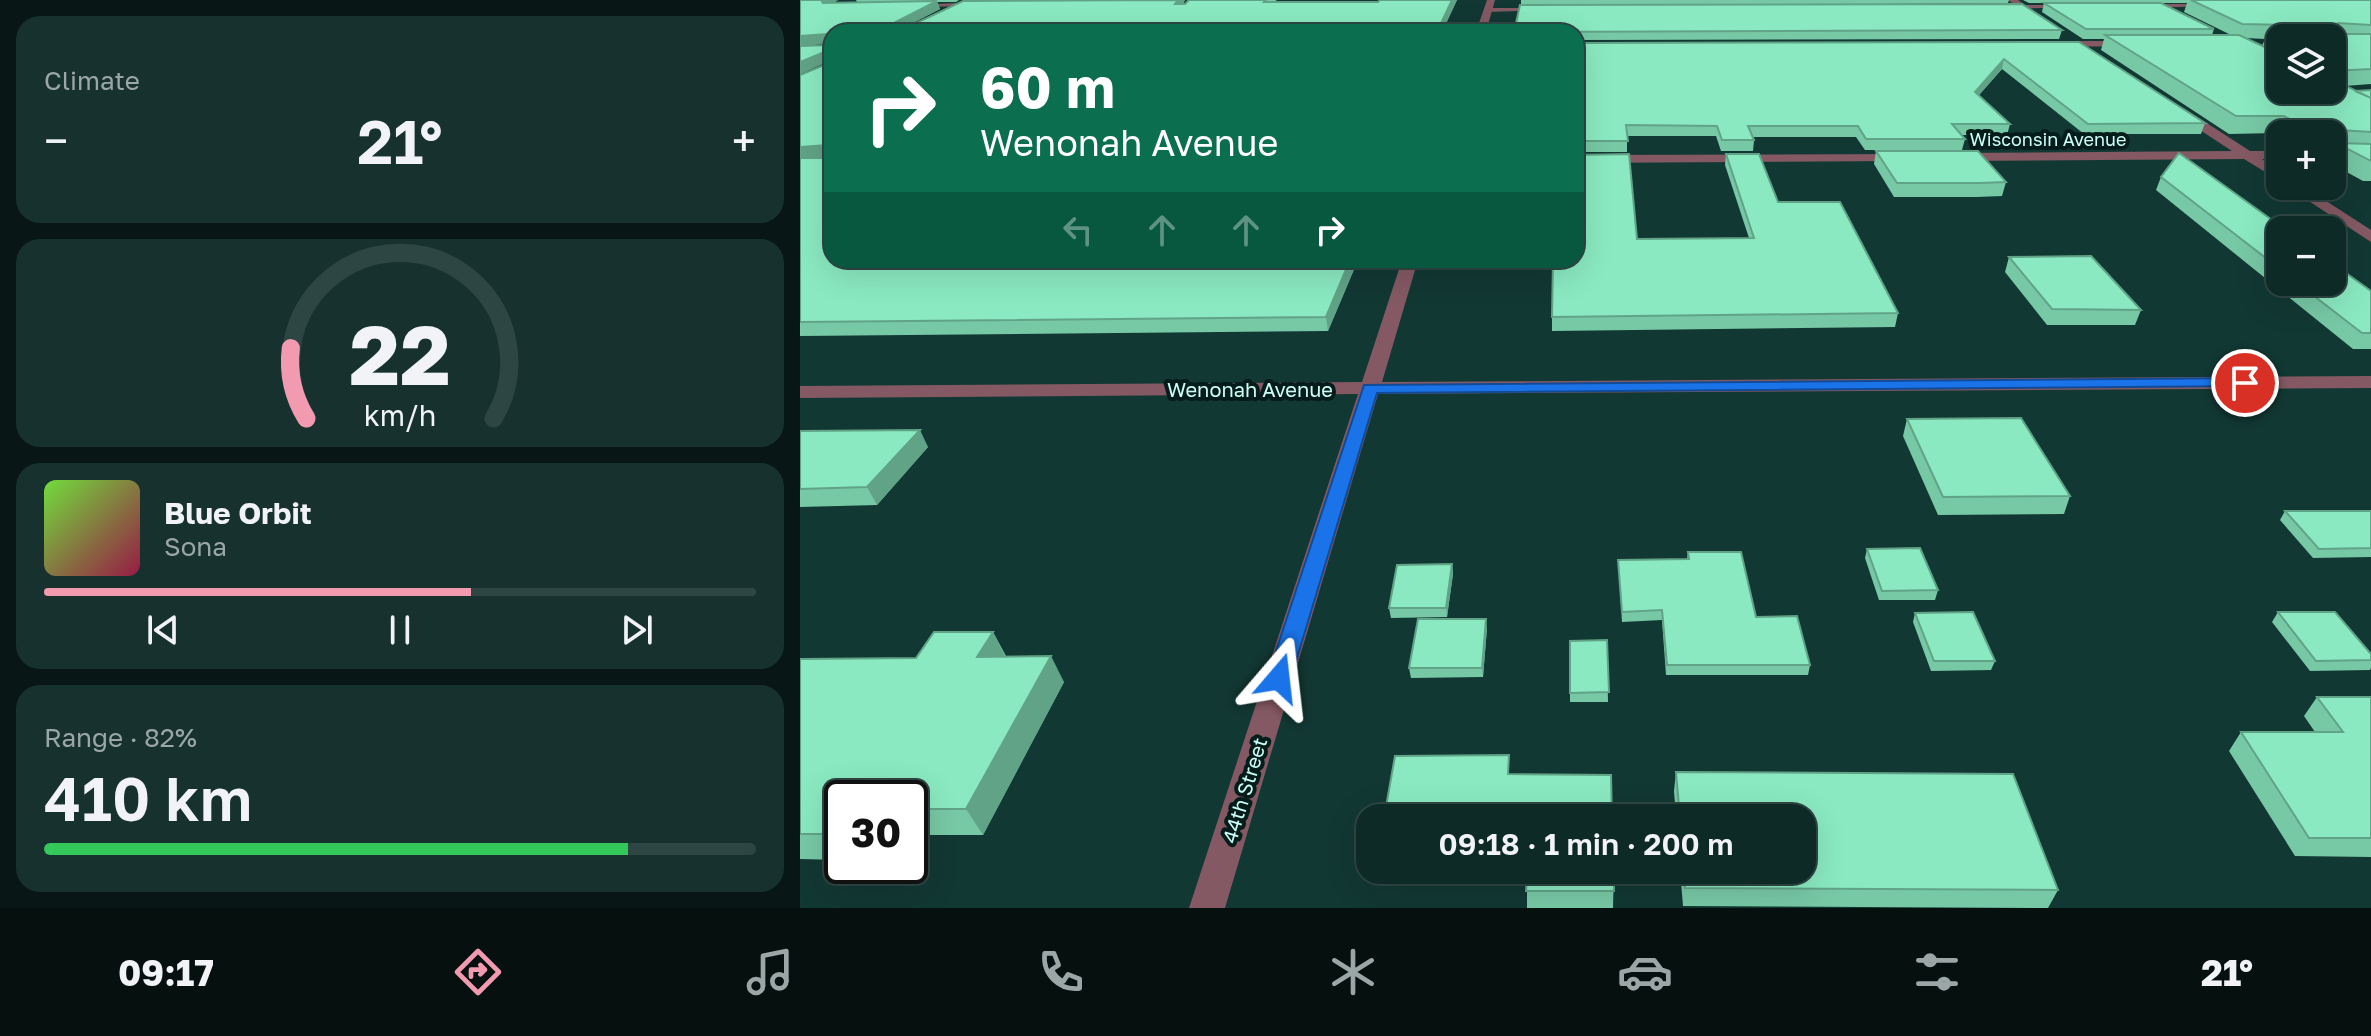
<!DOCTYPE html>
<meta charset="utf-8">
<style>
body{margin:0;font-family:"Golos Text",sans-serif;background:#17322e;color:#f1f3f6;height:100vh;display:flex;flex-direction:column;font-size:30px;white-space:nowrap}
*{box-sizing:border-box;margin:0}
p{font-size:26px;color:#9ba7a7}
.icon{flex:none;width:44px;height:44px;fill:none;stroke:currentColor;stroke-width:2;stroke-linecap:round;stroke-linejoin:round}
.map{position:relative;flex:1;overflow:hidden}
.panel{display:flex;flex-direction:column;gap:16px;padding:16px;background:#081715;width:800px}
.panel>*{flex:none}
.top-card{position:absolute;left:24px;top:24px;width:760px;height:244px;border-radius:24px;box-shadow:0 8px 32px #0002,0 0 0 2px #2e4643;background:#0b6e4f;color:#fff;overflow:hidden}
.buttons{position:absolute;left:1466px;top:24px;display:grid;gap:16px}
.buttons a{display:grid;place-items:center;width:80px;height:80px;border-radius:16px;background:#0e2a26;box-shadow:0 8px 32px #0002,0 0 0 2px #2e4643;font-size:40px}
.speed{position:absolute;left:24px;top:780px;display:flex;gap:16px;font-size:40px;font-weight:700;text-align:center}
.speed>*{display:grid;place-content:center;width:104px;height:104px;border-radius:50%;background:#0e2a26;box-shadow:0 8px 32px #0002,0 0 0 2px #2e4643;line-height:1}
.speed .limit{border:4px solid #111;border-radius:12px;background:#fff;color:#111}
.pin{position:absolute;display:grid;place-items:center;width:68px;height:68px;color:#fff;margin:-34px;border:4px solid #fff;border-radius:50%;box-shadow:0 2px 8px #0007}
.me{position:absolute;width:88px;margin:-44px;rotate:17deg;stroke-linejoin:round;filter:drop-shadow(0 0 6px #0008)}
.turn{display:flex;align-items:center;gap:28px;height:168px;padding:0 24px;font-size:36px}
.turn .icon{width:104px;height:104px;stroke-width:2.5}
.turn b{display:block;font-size:56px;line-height:68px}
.lanes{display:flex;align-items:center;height:76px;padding:0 24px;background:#0003;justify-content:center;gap:40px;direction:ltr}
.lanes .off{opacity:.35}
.big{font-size:60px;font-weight:600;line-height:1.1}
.panel .tile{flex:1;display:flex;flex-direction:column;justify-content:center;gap:12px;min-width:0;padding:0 28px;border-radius:24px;background:#17322e}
.panel .dial{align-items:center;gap:0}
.dial svg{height:208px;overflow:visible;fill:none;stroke:#2e4643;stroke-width:7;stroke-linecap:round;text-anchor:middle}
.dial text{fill:#f1f3f6;stroke:none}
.song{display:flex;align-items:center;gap:24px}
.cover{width:96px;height:96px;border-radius:12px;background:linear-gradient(135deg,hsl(100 70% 55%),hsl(340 70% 35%))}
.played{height:8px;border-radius:4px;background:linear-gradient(90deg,#f29aaf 60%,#2e4643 60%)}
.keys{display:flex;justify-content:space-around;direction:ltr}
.heat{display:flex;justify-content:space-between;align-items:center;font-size:44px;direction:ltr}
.charge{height:12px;border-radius:6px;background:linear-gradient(90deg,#34c759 82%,#2e4643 0)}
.trip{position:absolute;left:556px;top:804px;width:460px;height:80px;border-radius:24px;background:#0e2a26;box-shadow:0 8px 32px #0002,0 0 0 2px #2e4643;font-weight:600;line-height:80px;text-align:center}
.tabs{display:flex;height:128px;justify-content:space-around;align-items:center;background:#06110f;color:#9ba7a7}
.tabs .icon{width:56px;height:56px}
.tabs .selected{color:#f29aaf}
.tabs b{font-size:36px;color:#f1f3f6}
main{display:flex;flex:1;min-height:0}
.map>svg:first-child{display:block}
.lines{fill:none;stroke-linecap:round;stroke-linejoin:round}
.service{fill:#845963;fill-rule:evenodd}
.minor{fill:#845963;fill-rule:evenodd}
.wall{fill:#77c8a5;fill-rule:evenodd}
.shaded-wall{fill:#61a386}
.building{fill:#8ae9c0;stroke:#61a386;stroke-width:2}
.route{fill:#1a73e8;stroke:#114b97;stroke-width:2}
.labels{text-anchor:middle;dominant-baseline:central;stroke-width:8;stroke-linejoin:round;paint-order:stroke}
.far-street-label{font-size:18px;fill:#cbfff7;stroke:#041d1a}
.street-label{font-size:20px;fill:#cbfff7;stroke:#041d1a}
</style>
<main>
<section class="panel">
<div class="tile"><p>Climate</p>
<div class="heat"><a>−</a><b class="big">21°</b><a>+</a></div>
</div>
<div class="tile dial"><svg viewBox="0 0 100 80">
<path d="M14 69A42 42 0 1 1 86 69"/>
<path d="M14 69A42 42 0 0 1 8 42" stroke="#f29aaf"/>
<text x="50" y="56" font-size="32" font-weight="700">22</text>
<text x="50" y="72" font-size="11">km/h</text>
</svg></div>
<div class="tile">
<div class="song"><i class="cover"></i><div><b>Blue Orbit</b><p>Sona</p></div></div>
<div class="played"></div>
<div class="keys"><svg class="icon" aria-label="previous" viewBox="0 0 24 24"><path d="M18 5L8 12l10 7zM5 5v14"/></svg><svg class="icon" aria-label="pause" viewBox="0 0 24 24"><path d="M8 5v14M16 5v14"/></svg><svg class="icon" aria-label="next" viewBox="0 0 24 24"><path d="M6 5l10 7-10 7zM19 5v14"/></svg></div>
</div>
<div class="tile"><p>Range · 82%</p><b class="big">410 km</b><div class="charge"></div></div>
</section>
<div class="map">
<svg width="1571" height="908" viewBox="0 0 1571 908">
<rect width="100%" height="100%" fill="#123833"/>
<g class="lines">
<path class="service" d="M181,2L184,6L109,7L113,5Z
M1340,4H1411L1415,6L1343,8Z
M1200,5H1271L1275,7L1203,9Z
M685,8H743L747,10L688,12Z"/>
<path class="minor" d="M687,0H695L686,32H676Z
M1208,0H1218L1247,20L1239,22Z
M1331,41L1334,46L1253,47L1248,44L1253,41Z
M1377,109H1385L1450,151H1480V159H1462L1480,171V181L1444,159L1153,161L1146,157L1153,153L1432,151L1377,115Z
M1108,154V160L1103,161L776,163V155Z
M1486,186H1503L1571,230V242Z
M602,260H618L582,382L1571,376V388L578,394L425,908H389L558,394L0,398V386L562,382Z"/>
</g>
<path class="wall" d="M0,0H38L33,3L57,2L56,0H159L156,2H137L140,9L107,26L179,0H385L383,4H385L389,0H477L474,2H578L580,0H657L642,32H32V260H558L528,331L0,336V75L29,63V61L0,74ZM30,43V45L1,46Z
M721,0H1209L1208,3L1078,4L1262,30L1259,39L776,40V32L721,5Z
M1223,0H1571V84L1545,86L1555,91L1571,90V181H1563L1532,164V134H1480V135L1477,133L1429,134L1301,50L1304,39H1283L1242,12L1244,3L1414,29L1412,35H1431L1384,12L1387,3H1229ZM1446,38L1465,39L1462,46ZM1480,38H1532V90H1480Z
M1279,42L1405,123L1401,134H1284L1202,69L1179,95L1210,124L1207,135H1161L1165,139L1162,150H1065L1056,137H952L954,140L953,151H921L916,136H827V152H776V43Z
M1076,151L1206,182L1202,196L1177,197H1094L1074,164Z
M926,154L1098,313L1095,327L752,331V317L837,239L949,238L925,165Z
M1361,177L1480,230V282H1532L1571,291V349H1553L1356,190Z
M1209,257L1341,310L1335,325H1247L1205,272Z
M1107,419L1270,496L1264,514L1138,515L1103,436Z
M0,431L128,447L77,505L0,507Z
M1485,511H1571V557L1513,558L1480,520Z
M1067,549L1138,590L1135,600H1079L1065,558Z
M888,552L956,617L1010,665L1008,675H866L862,620L822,622L818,560L887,559Z
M652,564L653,574L647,617L591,618L589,608Z
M1478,612L1571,654V668L1570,670L1510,671L1472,622Z
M1115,613L1195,661L1191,670L1131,671L1113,622Z
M687,628L683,677L611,678L609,668Z
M193,632L206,656L264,682L183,835H110V798H42V860L0,859V659L116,658Z
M807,640L808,702H770V641Z
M1517,697H1571V857L1495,856L1429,751L1441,732H1515L1504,716Z
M876,772L1258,890L1248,908L883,906L880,870H1002V818H876L874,791Z
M615,870H814L813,908H727V875L616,876Z"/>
<path class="shaded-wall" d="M21,0H38L24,7Z
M378,0H385L377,12L375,4Z
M652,0H657L642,32H637Z
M137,1L140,9L97,31L94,23Z
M28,34L32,43L0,46V36Z
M27,51L31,60L0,74V62Z
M1204,59L1202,69L1173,102L1175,92Z
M27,145L32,156L0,159V147Z
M550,260H558L528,331L526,317Z
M120,430L128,447L77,505L67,487Z
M652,564L653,574L647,617L646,608Z
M686,619L687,628L683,677L682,668Z
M193,632L206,658L177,657Z
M251,656L264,682L183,835L166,809Z
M42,820V846L32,834Z"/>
<path class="building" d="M0,0H21L23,3L137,1L94,23L96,26H110L163,1L378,0L375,4H385L389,0H466L464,2H578L580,0H652L637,32H32V260H550L526,317L0,322V158H29L27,145L0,147V75L29,63L31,54L27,51L0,62V46L30,45L28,34L0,36Z
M1391,0H1571V25L1538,23L1536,34H1571V69L1532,71V38H1480V42L1466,35H1488V25L1442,24Z
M1244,3H1361L1414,29H1286Z
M1222,4L1262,30L714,32L720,5Z
M1305,35H1439L1480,54V90H1532V79L1571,98V132L1540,130L1538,143L1571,144V161L1532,141V134H1519L1484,116H1436Z
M1279,42L1405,123L1288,124L1204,59L1175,92L1210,124H1152L1165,139H1066L1058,126H948L954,140H922L917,126L826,125L828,141H776V43Z
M1571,90V98L1555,91Z
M1076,151H1178L1206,182L1180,183H1097Z
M1379,153L1486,230H1480V269L1361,177Z
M829,154L837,239L954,238L926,154H959L978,202H1040L1098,313L752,317L753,260H776V155Z
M1291,256L1341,310L1252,309L1209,257Z
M1532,263L1571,291V333H1562L1496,282H1532Z
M1221,418L1270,496L1143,497L1107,419Z
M120,430L67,487L0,489V431Z
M1485,511H1571V548L1519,549Z
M1120,548L1138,590L1082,591L1067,549Z
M888,552H941L956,617L997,616L1010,665H867L862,610L822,612L818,560L889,559Z
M652,564L646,608H589L597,565Z
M1173,612L1195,661H1134L1115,613Z
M1478,612H1535L1571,654V660L1516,661Z
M618,619H686L682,668H609Z
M134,632H193L177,657L251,656L166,809H110V798H42V820L32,834H0V659L116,658Z
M807,640L809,692L770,693V641Z
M1517,697H1571V838H1509L1441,732H1543Z
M709,755L708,774L811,775L812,818H584L595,756Z
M876,772L1213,774L1258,890L885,888L884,870H1002V818H880Z
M727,870H814V891H726Z"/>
<path class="route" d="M1445,378L1454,383L1451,386L577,393L491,678L488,685H471L467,678L564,385Z"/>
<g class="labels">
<g class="far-street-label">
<text x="1248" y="139">Wisconsin Avenue</text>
</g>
<g class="street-label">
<text x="450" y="389">Wenonah Avenue</text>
<text transform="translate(444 790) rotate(-73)">44th Street</text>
</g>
</g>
</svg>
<div class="buttons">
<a><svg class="icon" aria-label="layers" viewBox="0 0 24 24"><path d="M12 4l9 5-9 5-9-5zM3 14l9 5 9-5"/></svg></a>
<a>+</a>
<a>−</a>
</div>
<div class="speed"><div class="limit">30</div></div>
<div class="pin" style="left:1445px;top:383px;background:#d93025"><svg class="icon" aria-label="arrive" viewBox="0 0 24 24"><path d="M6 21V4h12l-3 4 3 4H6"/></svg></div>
<svg class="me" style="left:479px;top:678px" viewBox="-20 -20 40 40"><path d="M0-17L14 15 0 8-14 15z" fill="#1a73e8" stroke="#fff" stroke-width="4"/></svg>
<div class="trip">09:18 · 1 min · 200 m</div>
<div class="top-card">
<div class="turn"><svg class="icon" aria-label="right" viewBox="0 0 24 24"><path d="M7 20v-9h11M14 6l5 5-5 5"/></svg><div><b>60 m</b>Wenonah Avenue</div></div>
<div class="lanes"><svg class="icon off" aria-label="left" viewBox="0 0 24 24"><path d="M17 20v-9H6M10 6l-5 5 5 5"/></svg><svg class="icon off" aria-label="ahead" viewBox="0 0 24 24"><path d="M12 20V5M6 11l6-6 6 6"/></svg><svg class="icon off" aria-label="ahead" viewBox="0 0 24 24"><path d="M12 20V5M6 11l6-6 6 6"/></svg><svg class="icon" aria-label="right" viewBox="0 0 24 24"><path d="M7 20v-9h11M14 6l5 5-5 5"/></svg></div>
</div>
</div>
</main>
<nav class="tabs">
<b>09:17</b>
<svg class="icon selected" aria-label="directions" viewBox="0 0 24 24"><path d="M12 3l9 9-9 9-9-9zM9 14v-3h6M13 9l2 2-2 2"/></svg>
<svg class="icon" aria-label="music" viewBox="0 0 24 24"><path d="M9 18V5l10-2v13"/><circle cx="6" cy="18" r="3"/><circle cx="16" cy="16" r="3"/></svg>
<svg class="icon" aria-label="phone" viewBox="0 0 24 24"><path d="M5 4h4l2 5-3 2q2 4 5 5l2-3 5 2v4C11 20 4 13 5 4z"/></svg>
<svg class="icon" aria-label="climate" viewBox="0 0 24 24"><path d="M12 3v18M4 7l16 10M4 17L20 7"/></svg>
<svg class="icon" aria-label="car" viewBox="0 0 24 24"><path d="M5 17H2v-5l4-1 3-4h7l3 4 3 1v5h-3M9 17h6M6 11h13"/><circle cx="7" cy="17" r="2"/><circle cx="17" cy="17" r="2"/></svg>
<svg class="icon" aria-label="filters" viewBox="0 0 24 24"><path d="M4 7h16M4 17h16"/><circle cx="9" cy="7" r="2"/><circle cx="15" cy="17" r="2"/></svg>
<b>21°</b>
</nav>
